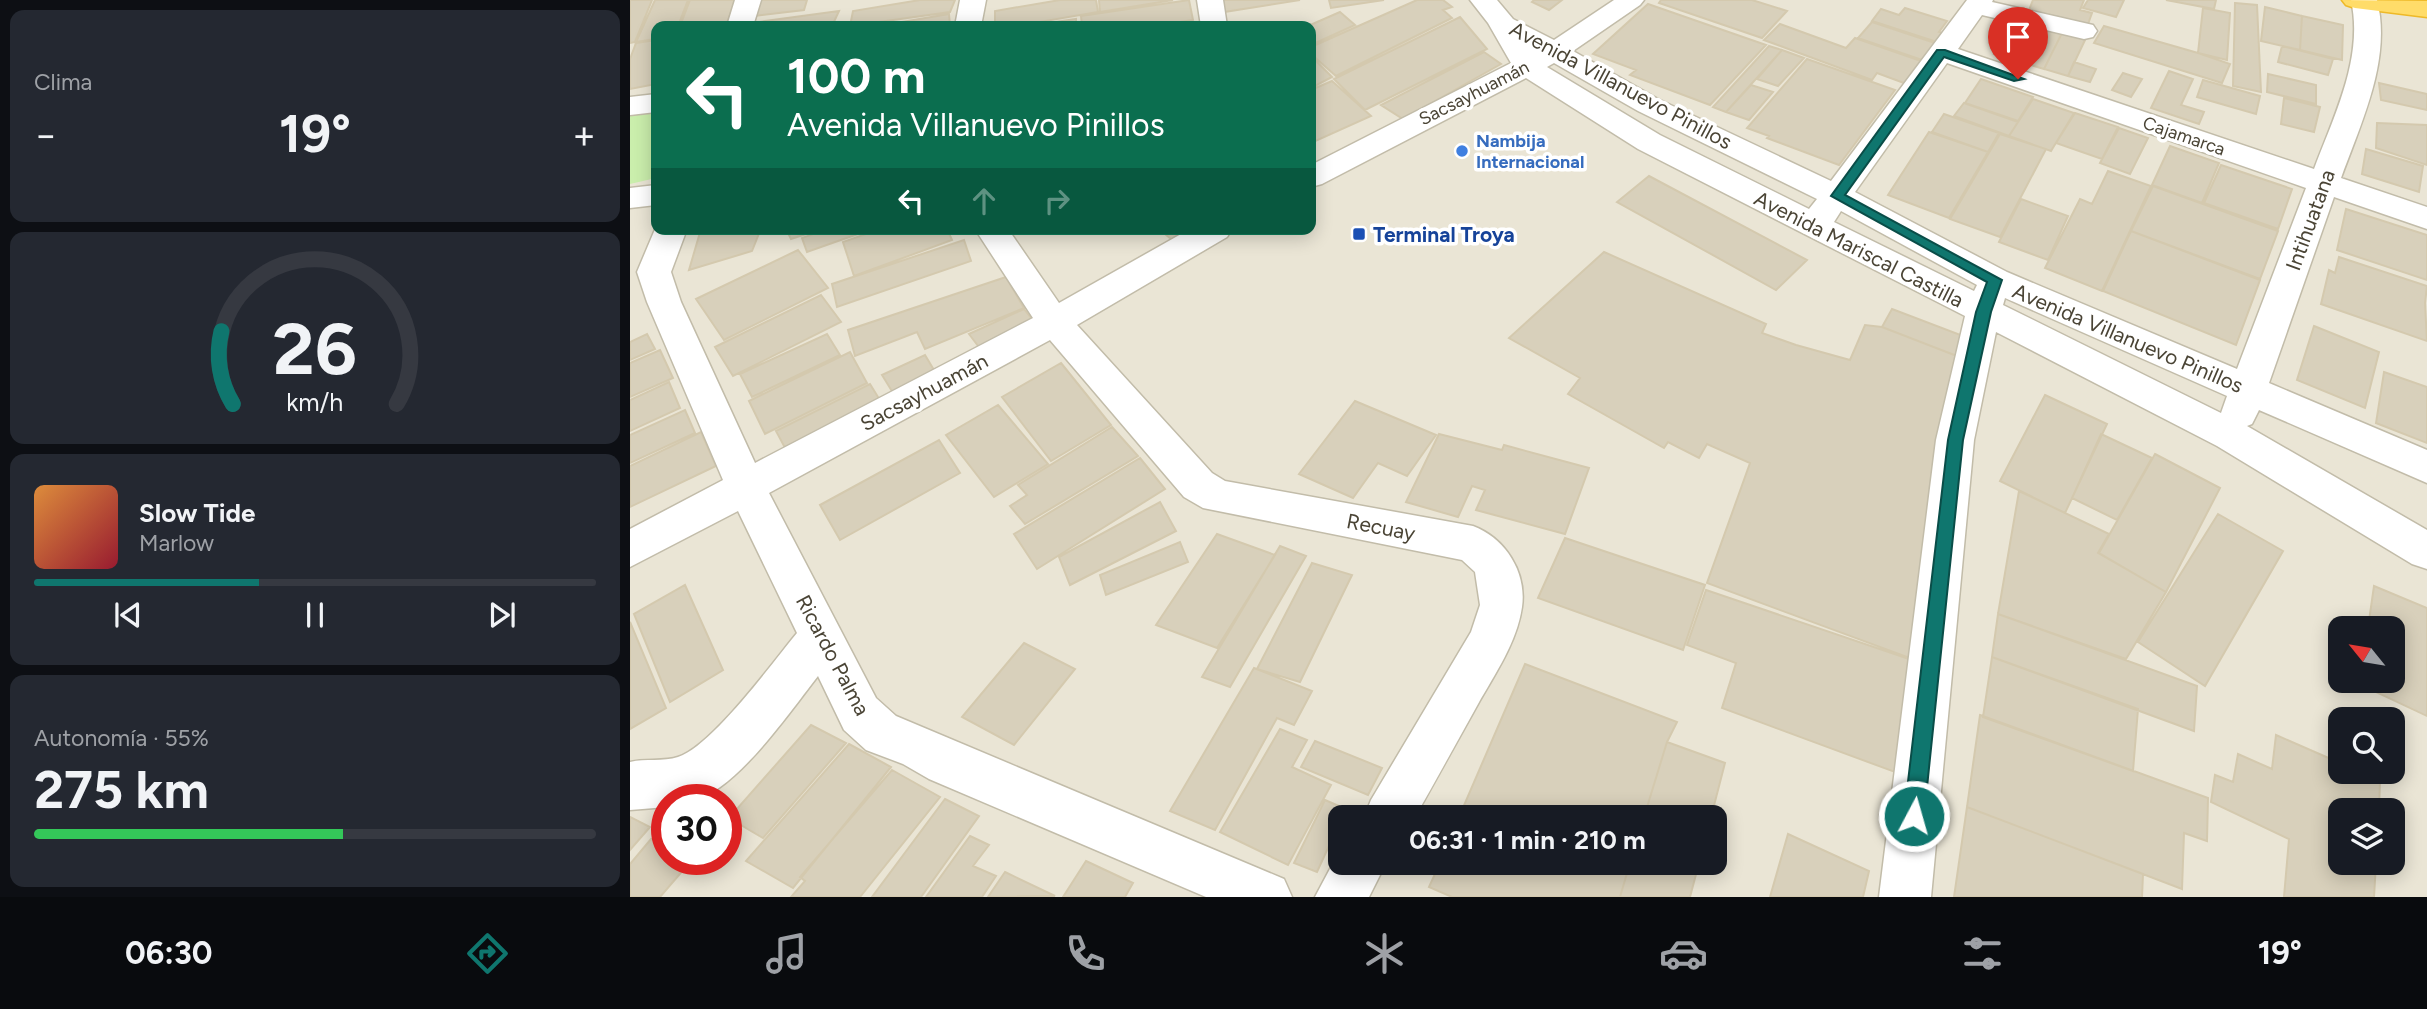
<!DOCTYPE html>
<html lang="es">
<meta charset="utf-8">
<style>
body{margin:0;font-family:Figtree,sans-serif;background:#242831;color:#f1f3f6;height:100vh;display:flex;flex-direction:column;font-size:26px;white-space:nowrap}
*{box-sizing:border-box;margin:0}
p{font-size:23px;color:#9ea1a6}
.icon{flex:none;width:38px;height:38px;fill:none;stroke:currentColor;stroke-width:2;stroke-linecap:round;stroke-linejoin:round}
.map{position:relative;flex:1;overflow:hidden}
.details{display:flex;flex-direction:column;gap:10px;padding:10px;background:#0d0f14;width:630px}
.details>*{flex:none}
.guide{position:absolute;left:21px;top:21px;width:665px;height:214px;border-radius:14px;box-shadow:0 4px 18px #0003;background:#0b6e4f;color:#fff;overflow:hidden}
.needle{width:46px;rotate:300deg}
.fabs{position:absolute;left:1698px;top:616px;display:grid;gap:14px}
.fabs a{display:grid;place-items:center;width:77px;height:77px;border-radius:14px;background:#171b24;box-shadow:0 4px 18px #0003;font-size:35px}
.speed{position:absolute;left:21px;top:784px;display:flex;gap:14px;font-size:35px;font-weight:700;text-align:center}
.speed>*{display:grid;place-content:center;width:91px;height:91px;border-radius:50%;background:#171b24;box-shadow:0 4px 18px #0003;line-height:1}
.speed .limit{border:10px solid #d22;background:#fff;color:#111}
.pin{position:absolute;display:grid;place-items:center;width:60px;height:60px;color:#fff;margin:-72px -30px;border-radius:50% 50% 50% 0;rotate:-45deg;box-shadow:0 0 7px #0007}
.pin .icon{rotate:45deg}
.me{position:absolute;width:77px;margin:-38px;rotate:6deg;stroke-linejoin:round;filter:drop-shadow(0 0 5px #0008)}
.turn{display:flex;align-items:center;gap:24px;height:147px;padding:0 21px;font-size:32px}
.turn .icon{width:91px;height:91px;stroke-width:2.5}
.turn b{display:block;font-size:49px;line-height:60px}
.lanes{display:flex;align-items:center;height:66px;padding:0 21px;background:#0003;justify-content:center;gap:35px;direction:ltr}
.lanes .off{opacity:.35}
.big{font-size:52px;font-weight:700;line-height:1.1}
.details .widget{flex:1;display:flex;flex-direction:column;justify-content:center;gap:10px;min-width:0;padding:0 24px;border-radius:14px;background:#242831}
.details .dial{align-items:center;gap:0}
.dial svg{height:182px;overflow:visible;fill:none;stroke:#363941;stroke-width:7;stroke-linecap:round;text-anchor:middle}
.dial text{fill:#f1f3f6;stroke:none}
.song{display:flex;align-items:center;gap:21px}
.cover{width:84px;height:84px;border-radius:10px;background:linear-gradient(135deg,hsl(30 70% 55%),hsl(350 70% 35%))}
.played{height:7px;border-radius:4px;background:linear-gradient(90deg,#0f766e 40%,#363941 40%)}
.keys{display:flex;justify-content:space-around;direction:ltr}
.heat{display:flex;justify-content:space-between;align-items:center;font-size:38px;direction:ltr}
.charge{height:10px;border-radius:5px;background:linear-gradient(90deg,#34c759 55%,#363941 0)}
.trip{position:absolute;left:698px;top:805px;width:399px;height:70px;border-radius:14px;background:#171b24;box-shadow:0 4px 18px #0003;font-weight:700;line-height:70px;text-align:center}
.dock{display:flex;height:112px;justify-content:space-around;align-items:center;background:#090b0e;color:#9ea1a6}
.dock .icon{width:49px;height:49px}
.dock .current{color:#0f766e}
.dock b{font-size:32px;color:#f1f3f6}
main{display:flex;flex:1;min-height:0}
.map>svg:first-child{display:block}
.residential{fill:#eae5d5;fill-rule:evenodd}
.green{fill:#caeeac}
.building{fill:#d8d0bb;stroke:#d4c9ae;stroke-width:2}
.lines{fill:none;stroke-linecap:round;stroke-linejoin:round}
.minor-casing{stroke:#c2bca9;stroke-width:3}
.highway-casing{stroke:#eeb928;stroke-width:3}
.minor{fill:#fff;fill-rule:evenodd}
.highway{fill:#ffdc69;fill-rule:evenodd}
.route{fill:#0f766e;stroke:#0a4d48;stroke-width:2}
.shop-dot{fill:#3f7fe0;stroke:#fff;stroke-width:2.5}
.transit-dot{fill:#1a4fb4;stroke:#fff;stroke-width:2.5}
.labels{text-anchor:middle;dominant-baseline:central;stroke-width:7;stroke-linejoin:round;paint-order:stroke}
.far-street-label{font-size:18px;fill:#4a4435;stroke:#fff}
.far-shop-label{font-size:18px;font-weight:bold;fill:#366cbe;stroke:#fff;text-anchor:start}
.street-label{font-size:21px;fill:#4a4435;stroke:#fff}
.transit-label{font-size:21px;font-weight:bold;fill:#164399;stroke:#fff;text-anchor:start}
</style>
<main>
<section class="details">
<div class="widget"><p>Clima</p>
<div class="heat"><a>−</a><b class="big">19°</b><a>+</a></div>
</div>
<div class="widget dial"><svg viewBox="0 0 100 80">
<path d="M14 69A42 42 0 1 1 86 69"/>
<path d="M14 69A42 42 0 0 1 9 37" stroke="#0f766e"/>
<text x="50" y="56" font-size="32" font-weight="700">26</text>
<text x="50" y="72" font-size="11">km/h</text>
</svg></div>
<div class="widget">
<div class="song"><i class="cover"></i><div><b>Slow Tide</b><p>Marlow</p></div></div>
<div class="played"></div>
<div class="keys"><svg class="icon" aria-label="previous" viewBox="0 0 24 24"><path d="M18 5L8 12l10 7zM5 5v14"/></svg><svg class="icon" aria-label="pause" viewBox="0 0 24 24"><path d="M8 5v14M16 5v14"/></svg><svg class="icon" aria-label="next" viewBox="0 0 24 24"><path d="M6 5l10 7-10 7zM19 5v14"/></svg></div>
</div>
<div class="widget"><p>Autonomía · 55%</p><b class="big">275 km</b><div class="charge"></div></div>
</section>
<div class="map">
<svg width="1797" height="897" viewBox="0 0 1797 897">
<rect width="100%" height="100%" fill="#f5f3e7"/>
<path class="residential" d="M0,0H1797V897H0ZM26,26H681V229H26ZM1710,628H1762V681H1710ZM1710,719H1762V772H1710ZM37,800H96V859H37ZM1710,810H1762V863H1710ZM710,817H1085V863H710Z"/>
<path class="green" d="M26,112V178L0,184V116Z"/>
<path class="building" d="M0,0H22L5,42L0,43Z
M25,0H58L48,26H26V39L6,42Z
M60,0H105L96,26H50Z
M130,0H177L174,10L124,16Z
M290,0H325L320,12L220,26L223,11Z
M430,0H466L468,12L386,26H365V11Z
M469,0H543L470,12Z
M559,0L563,20L523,26H452L451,16Z
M592,0H670L594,12Z
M699,0H754L701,8Z
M787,0H813L822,7L813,10L822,18L706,76L681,54V47Z
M904,0H932L919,10L902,2Z
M1031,0H1122L1157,11L1132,38L1029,3Z
M1403,0H1454L1450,10L1462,13L1458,24L1399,10Z
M1458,0H1494L1486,17L1453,8Z
M1536,0H1586L1584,9Z
M1605,3L1627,5L1631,92L1603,86Z
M1018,4L1136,45L1080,105L1000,75L1006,70L963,54Z
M1635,7L1672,16L1670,50L1631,41Z
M1275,8L1317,21L1309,32L1316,34L1310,43L1242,21L1251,9L1269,15Z
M1573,8L1600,13L1597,60L1568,53Z
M209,11L202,26H123L124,23L135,21Z
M710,12L725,25L681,45V26H678Z
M319,14L320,26H254V25Z
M1672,16L1713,25L1712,60L1670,50Z
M830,17L857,49L735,110L704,79Z
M446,19V26H399Z
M1384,20L1410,26L1391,62L1364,54Z
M1242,22L1305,43L1292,60L1228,38Z
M1150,24L1216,48L1225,38L1291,61L1274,83L1247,73L1242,80L1134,40Z
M1410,26L1432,33L1414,69L1391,62Z
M1474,26L1568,53L1600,64L1592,83L1464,43Z
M1432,33L1456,38L1438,76L1414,69Z
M26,40V84L0,89V59L6,43Z
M1139,46L1152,50L1096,112L1083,107Z
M1652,46L1703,59L1698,75L1648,62Z
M1152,50L1174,58L1148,86L1127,79Z
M854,52L871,64L773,119L751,105Z
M681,56L702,77L681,88Z
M1177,59L1265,90L1209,165L1137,138L1139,136L1117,128Z
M1444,62L1466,69L1460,82L1438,76Z
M1539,71L1563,79L1551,105L1574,112L1569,124L1521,108Z
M1493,73L1512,79L1501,97L1482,90Z
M1638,74L1686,85V104L1637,92Z
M1351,79L1403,97L1388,121L1335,103Z
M1573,80L1630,96L1626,114L1567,97Z
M702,81L741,116L681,143V90Z
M1749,83L1797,94V110L1751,100Z
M1121,85L1143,92L1119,120L1096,112Z
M1654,98L1690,107L1684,132L1651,124Z
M1403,99L1444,113L1421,151L1379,136Z
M1334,103L1388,122L1379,136L1324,116Z
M1445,113L1488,127L1472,159L1426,143Z
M1314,114L1369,133L1358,152L1302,132Z
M1747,123L1797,125V165L1746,148Z
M1489,128L1518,138L1500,174L1470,163Z
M1299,132L1358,152L1319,218L1258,195Z
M1370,134L1416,149L1370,237L1320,219Z
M1540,146L1589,163L1572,203L1522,185Z
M1736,149L1793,166L1789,192L1732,174Z
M1591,165L1662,189L1648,229L1574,203Z
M1478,171L1521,186L1472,291L1415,268L1450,199L1462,204Z
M1019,176L1177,260L1146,290L987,202Z
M1523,186L1648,231L1630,279L1501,231Z
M1391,199L1438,216L1418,260L1369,242Z
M1716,209L1797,235V280L1707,250Z
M71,229H138L130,231L122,251L59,270Z
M156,229H191L161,239Z
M197,229H242L177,252L172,238Z
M250,229H317L322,240L224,276L213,242Z
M529,229H572L547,244Z
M1501,231L1630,280L1606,345L1473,291Z
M334,240L341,261L207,307L202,284Z
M168,250L198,288L94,340L66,299Z
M974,252L1136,324L1132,333L1166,345L1220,360L1235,325L1252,327L1332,358L1285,660L1077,583L1120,463L1077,444L1069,458L1038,442L1034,448L938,394L950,378L879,338Z
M1709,257L1797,286L1795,303L1797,341L1691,304L1699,270L1705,273Z
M376,277L394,308L295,349L287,332L225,356L218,330Z
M191,295L211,322L103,376L85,347Z
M394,309L409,328L355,355L339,334Z
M1262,309L1341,339L1332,358L1252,327Z
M1684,326L1749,352L1735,408L1667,380Z
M17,334L25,349L0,360V342Z
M197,334L210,355L122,397L110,374Z
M30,350L43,378L0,397V363Z
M220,352L237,383L135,434L119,401Z
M295,355L310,380L268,401L252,375Z
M431,363L481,425L421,461L372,397Z
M1754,372L1797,387V443L1746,423Z
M39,382L50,408L0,431V400Z
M240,384L256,410L161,459L146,431Z
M1415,395L1477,424L1435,513L1370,481Z
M725,401L806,435L777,476L748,463L723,498L669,474Z
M368,405L418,464L364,497L316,435Z
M55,410L65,433L0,463V435Z
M482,427L508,456L395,524L380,506L397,495L388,485Z
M71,432L86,466L0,507V466Z
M809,434L872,450L874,445L959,468L935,534L846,510L855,490L842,486L828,517L776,502Z
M1471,434L1522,458L1487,520L1442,498Z
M309,440L330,473L210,540L190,505Z
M1525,454L1590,488L1536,592L1469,553Z
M510,458L535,489L407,569L384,534Z
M1389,491L1479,534L1468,553L1536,592L1496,659L1368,614Z
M530,502L546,531L440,585L429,557Z
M1588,514L1653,551L1575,686L1508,642Z
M587,534L645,555L587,648L526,625Z
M935,538L1075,585L1053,650L908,598Z
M550,542L558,562L476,595L470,575Z
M650,546L676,556L600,687L572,677Z
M682,563L722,575L670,682L627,669Z
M55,585L93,670L40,702L4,614Z
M1744,586L1797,608V716L1731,685L1732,681H1762V628H1738Z
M1076,590L1285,661L1265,772L1092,708L1106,663L1057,645Z
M1368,614L1567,686L1564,731L1362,657Z
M0,622L36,708L0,729Z
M394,643L445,669L384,745L332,717Z
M1362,657L1508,709L1503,771L1353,717Z
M895,664L1047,722L1037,742L1014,817H829Z
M624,668L682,691L664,725L647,718L585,830L540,811Z
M1350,715L1578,798L1577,841L1554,833L1552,889L1337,807Z
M181,725L216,743L133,838L99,818Z
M650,729L677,740L662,767L701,785L658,865L590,832Z
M1646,735L1710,763V772H1729L1750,781L1749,810H1710V863H1746L1744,897H1654L1659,839L1581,802L1585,775L1603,782L1608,754L1642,769Z
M685,741L752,768L738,795L671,767Z
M1037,742L1095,763L1081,817H1014Z
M219,744L261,767L163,888L116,861Z
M262,770L310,797L230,897H161L175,881L170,877Z
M315,799L349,816L291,897H242Z
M695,800L716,809L687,872L664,863Z
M1337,807L1513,874L1512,897H1324Z
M0,817L20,827L0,850Z
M1158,834L1239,871L1233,897H1140Z
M340,836L359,845L343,866L366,876L352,897H296Z
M21,839L37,847V859L62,860L30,897H0V864Z
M456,861L503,883L495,897H433Z
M810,863H1000L990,897H822L799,887Z
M1000,863H1069L1060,897H990Z
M375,872L425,896L358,897Z"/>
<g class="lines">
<g class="minor-casing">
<path id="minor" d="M105,0H131L123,26H97Z
M330,0H356L351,26H325Z
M567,0H593L597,26H571Z
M840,0H867L883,19L924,40L984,0H1014L1010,5L943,51L1028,99L1201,181L1337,0H1363L1362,2L1463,25L1467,31L1463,37L1454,39L1352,15L1328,49L1684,169C1704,116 1734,57 1721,0H1747C1762,59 1731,123 1711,178L1797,207V229L1704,197L1639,383L1797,450V483L1629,410L1622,424L1617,426L1797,530V569L1782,564L1587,446L1366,332L1344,440L1301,897H1249L1306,440L1335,316L1008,149L896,78L692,184L681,187V165L881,63L858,23ZM924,63L1008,111L1187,199L1179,209L1030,135L917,67ZM1317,63L1676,188L1607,369L1377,272L1225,192ZM1211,211L1347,285L1344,291L1204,222ZM1375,298L1597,396L1591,413L1373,305Z
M26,94V112L0,115V97Z
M26,185V205L0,208V188Z
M26,227V229H57L41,272L51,302L125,463L403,318L345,229H378L429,303L560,229H602L597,237L447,325L582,473L595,481L843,526C875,538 897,572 892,607C887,642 865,674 848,704C827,742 806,780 785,817H734L741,800L841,632L850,605L845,572L832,560L573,508L554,497L420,340L139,493L246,698L266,716L654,879L662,897H576L299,779L273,764L236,750L214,730L188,676C162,709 106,791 64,800C56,801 45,800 37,800V807L0,810V762C16,758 33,762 48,757C82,746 143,662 167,633L108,511L0,567V529L93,480L17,302L7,272Z
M710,850V863H756L739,897H685Z"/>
</g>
<g class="highway-casing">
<path id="highway" d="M1712,0L1797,1V17L1725,8L1716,5Z"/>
</g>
<use href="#minor" class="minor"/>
<use href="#highway" class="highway"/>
</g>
<path class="route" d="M1307,50H1315L1394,79L1384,81L1314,57L1215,195L1372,280L1361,312L1333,440L1294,816L1291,824L1284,827L1277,824L1274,816L1318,440L1346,312L1357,282L1201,196Z"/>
<circle class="shop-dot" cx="832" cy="151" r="7"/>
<rect class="transit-dot" x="722" y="227" width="14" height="14" rx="3.5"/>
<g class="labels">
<g class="far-street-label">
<text transform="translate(844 93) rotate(-27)">Sacsayhuamán</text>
<text transform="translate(1554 136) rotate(19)">Cajamarca</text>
</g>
<g class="far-shop-label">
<text x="846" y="141">Nambija<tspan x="846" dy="21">Internacional</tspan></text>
</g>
<g class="street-label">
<text transform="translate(991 85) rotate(28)">Avenida Villanuevo Pinillos</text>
<text transform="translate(1680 220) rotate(-70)">Intihuatana</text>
<text transform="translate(1229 249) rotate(27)">Avenida Mariscal Castilla</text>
<text transform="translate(1498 338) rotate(23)">Avenida Villanuevo Pinillos</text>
<text transform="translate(294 392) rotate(-28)">Sacsayhuamán</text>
<text transform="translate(751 527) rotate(11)">Recuay</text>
<text transform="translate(203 655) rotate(62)">Ricardo Palma</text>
</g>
<g class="transit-label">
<text x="743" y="234">Terminal Troya</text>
</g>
</g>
</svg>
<div class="fabs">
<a><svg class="needle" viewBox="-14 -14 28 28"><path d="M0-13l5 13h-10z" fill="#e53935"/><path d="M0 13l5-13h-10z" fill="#9ea1a6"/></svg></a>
<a><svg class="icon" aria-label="search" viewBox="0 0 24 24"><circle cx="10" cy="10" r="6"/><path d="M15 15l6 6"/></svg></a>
<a><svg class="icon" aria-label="layers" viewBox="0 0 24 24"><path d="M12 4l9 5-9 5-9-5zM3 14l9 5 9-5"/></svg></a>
</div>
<div class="speed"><div class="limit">30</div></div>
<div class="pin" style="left:1388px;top:79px;background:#d93025"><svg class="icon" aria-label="arrive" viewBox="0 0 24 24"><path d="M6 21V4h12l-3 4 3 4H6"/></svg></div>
<svg class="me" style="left:1284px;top:816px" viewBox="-20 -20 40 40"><circle r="17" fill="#0f766e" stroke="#fff" stroke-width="3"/><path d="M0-11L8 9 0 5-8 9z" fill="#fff"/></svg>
<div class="trip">06:31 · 1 min · 210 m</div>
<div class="guide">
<div class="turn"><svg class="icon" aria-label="left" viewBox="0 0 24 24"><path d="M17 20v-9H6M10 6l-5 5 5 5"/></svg><div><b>100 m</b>Avenida Villanuevo Pinillos</div></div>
<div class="lanes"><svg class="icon" aria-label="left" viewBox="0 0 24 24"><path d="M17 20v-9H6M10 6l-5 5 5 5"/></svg><svg class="icon off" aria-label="ahead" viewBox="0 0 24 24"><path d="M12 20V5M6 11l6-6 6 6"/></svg><svg class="icon off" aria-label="right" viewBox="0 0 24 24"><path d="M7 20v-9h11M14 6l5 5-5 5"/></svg></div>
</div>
</div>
</main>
<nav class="dock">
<b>06:30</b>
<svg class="icon current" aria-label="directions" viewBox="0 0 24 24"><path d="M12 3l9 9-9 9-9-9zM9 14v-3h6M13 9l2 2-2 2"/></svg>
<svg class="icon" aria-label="music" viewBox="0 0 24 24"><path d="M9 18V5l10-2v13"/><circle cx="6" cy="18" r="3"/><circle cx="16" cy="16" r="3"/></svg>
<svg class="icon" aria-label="phone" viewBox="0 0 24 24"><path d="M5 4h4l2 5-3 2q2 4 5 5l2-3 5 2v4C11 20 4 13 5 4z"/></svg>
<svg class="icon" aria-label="climate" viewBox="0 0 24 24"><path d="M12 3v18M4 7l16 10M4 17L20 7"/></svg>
<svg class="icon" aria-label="car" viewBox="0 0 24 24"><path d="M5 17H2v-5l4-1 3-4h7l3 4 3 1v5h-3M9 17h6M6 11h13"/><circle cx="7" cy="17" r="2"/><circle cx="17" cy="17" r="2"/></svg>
<svg class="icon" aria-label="filters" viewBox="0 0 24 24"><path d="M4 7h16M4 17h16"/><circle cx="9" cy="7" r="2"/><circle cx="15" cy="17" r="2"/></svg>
<b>19°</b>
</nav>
